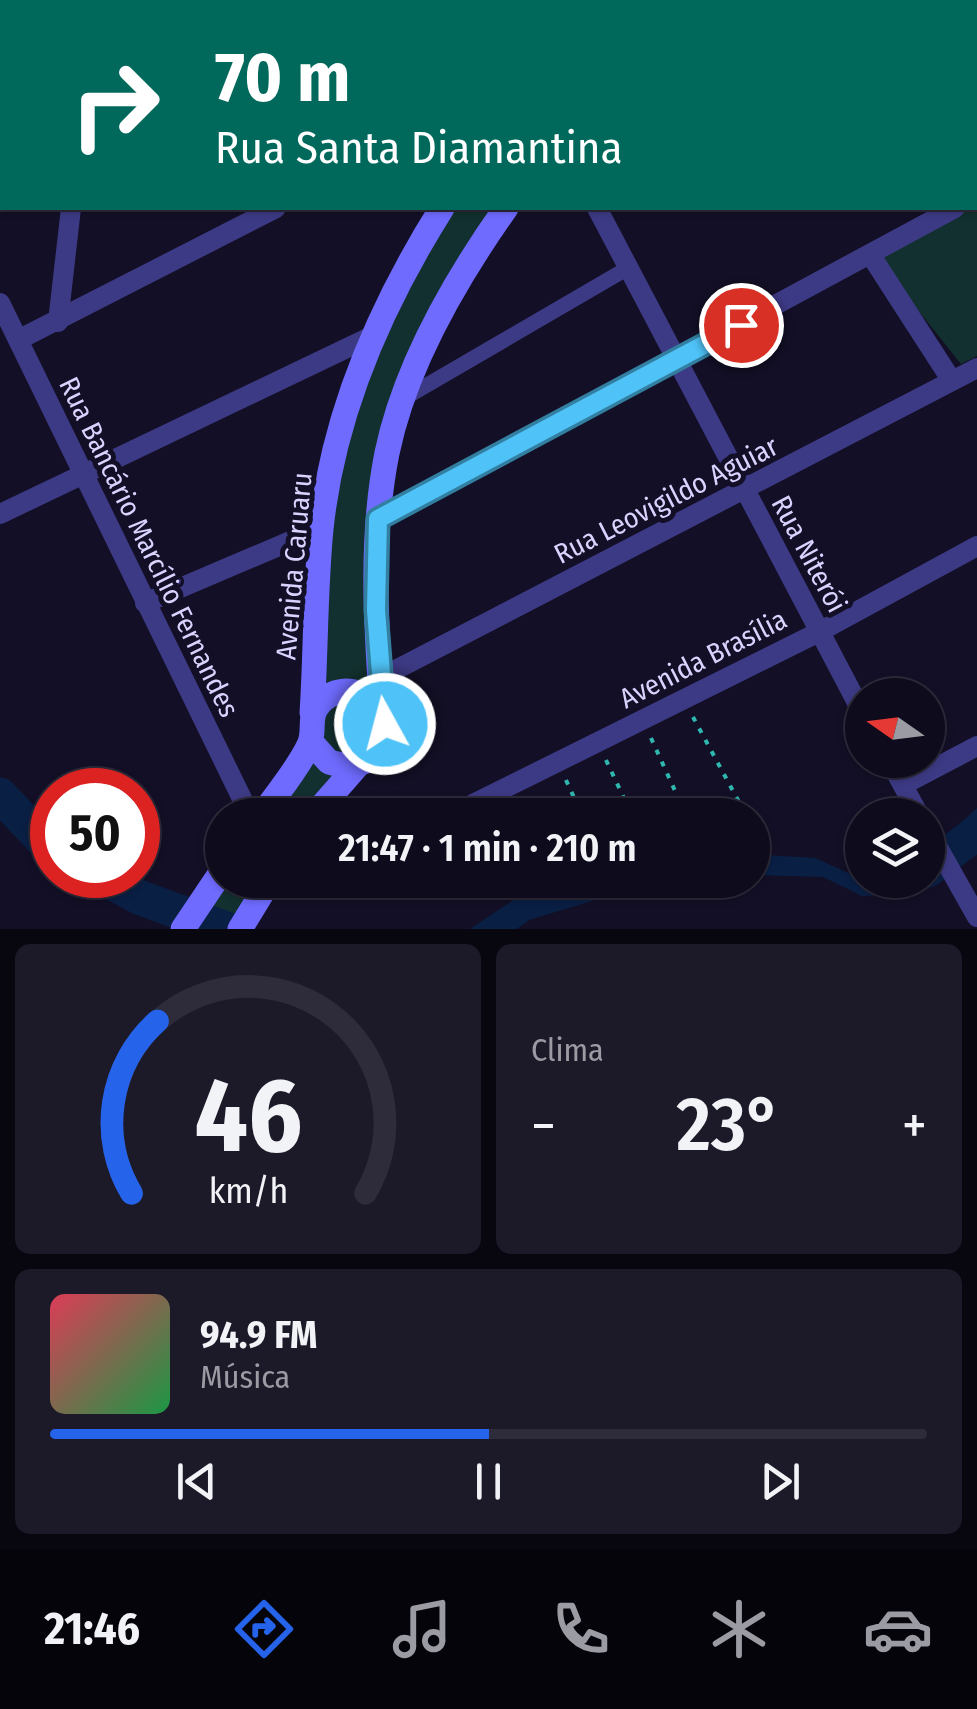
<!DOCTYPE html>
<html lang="pt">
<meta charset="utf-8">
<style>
body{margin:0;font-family:"Fira Sans Condensed",sans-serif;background:#1c1929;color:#f1f3f6;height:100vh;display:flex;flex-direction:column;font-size:38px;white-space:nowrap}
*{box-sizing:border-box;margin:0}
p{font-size:32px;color:#9b9ba3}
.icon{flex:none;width:55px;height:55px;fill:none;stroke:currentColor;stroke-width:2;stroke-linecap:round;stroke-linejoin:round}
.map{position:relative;height:929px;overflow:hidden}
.panel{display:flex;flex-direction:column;gap:15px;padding:15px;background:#08060f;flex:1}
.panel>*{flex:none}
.top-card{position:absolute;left:0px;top:0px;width:978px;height:210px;box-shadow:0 2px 8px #0004,0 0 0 2px #2e2b3b;background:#00695c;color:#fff;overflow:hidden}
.needle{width:65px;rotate:284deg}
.fabs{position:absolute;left:845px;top:678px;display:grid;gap:20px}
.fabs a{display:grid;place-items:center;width:100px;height:100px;border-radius:50%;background:#0e0b1c;box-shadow:0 2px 8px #0004,0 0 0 2px #2e2b3b;font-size:50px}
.speed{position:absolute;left:30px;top:768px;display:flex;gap:20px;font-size:50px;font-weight:700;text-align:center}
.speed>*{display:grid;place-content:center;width:130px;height:130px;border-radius:50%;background:#0e0b1c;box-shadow:0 2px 8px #0004,0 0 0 2px #2e2b3b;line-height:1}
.speed .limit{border:15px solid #d22;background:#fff;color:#111}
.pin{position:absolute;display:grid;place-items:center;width:85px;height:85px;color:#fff;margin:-42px;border:5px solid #fff;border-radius:50%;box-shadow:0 2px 10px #0007}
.me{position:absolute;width:110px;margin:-55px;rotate:353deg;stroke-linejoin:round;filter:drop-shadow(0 0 8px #0008)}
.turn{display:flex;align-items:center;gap:35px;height:210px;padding:0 50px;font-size:45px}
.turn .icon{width:130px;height:130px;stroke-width:2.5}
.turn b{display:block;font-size:70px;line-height:85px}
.big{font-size:75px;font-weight:600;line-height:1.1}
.panel .widget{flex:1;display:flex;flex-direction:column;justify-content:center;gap:15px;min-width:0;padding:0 35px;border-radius:15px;background:#1c1929}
.panel .dial{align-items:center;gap:0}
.dial svg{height:260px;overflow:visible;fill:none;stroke:#2e2b3b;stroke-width:7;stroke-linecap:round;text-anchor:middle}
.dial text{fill:#f1f3f6;stroke:none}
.song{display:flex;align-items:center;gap:30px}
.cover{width:120px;height:120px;border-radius:15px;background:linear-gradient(135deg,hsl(350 70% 55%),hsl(140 70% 35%))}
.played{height:10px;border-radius:5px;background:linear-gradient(90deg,#2563eb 50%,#2e2b3b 50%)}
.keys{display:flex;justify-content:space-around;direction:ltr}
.heat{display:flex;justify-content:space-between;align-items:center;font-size:55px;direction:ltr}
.panel .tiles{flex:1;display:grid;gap:15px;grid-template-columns:1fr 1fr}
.widget:last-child{grid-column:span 2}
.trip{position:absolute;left:205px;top:798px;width:565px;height:100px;border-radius:50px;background:#0e0b1c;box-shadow:0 2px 8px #0004,0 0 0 2px #2e2b3b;font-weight:600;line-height:100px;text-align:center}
.tab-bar{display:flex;height:160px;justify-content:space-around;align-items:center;background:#06040b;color:#9b9ba3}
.tab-bar .icon{width:70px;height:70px}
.tab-bar .current{color:#2563eb}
.tab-bar b{font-size:45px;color:#f1f3f6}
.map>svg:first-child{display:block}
.green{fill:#12302f}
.water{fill:#0a1f44}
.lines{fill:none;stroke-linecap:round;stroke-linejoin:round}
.river{stroke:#0a1f44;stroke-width:35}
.path{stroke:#2fb8b0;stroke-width:4;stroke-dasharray:5 8;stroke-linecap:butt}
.pedestrian{stroke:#3d3a85;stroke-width:15}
.minor{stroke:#3d3a85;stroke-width:20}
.secondary{stroke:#6f6bff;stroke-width:25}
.route-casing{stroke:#337fa1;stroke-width:25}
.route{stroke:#4fc3f7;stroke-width:18}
.labels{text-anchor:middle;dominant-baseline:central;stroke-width:10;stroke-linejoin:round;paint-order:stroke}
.street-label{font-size:28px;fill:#d9d4ff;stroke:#130f26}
</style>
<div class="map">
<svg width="977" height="929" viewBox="0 0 977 929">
<rect width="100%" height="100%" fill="#130f26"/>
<path class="green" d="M977,196V356L961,364L877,259L959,208H975Z
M453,208H499L395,412L375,696L320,695L326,530L368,356Z
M354,695L382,723L361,757L324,752L318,712Z
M311,749L347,770L309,815H268Z
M225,880H266L234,929H193Z"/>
<path class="water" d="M977,808V853L970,860L954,829Z
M752,854L815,858L853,875H862V880H928V857L940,878L893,895L862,896L823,877L753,875Z
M556,880H662L529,920L517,929H470L527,891Z"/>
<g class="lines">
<path class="river" d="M0,795L52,850
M928,870L977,832
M98,875L141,898L226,929"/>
<path class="path" d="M693,717L746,815
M651,738L686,815
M606,760L632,815
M566,780L582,815"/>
<path class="pedestrian" d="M403,399L628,268"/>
<path class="minor" d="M88,2V0
M0,61L2,59
M975,76L977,79
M975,196L977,195
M597,208L862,712
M870,254L952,381
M0,303L250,815
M58,322L71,208
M18,340L276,208
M0,514L370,337
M378,519L955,208
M145,603L321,528
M380,678L977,368
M889,760L919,815
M903,785L977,746
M451,815L819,632L977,546
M928,830L977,917"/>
<path class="secondary" d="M682,0L706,2
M573,2L575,0
M656,2L658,0
M975,31H977
M382,711C376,626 370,538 387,453C405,366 455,280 506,208
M312,713C316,652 315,590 321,529C333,413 381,305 442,208
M262,815C277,793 298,769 309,745C316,731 307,717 320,703C345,675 393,700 384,737C378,764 352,769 329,762L311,742
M314,815L357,766
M183,929L222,871
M240,929L270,880"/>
</g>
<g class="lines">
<g class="route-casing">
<path id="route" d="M385,724L376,610L378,519L741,325"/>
</g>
<use href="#route" class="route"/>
</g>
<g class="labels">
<g class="street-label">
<text transform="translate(666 500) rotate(-27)">Rua Leovigildo Aguiar</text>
<text transform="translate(149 547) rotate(64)">Rua Bancário Marcílio Fernandes</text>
<text transform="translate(809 554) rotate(62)">Rua Niterói</text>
<text transform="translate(294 566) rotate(-85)">Avenida Caruaru</text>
<text transform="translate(703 659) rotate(-27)">Avenida Brasília</text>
</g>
</g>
</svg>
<div class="fabs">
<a><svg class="needle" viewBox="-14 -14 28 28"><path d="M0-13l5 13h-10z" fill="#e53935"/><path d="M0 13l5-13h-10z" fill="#9b9ba3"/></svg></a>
<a><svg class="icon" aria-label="layers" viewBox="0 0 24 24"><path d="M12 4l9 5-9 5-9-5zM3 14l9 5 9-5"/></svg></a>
</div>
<div class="speed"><div class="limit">50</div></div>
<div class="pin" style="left:741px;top:325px;background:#d93025"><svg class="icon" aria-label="arrive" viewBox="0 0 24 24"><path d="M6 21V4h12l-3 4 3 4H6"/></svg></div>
<svg class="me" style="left:385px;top:724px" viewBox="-20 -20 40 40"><circle r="17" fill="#4fc3f7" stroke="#fff" stroke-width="3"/><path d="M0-11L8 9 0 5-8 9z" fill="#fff"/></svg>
<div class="trip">21:47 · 1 min · 210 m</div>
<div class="top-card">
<div class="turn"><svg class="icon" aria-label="right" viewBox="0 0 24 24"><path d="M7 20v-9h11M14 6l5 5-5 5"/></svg><div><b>70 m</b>Rua Santa Diamantina</div></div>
</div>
</div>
<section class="panel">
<div class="tiles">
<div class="widget dial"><svg viewBox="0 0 100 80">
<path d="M14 69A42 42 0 1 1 86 69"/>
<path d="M14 69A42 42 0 0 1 22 16" stroke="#2563eb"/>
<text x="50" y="56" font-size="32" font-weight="700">46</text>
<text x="50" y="72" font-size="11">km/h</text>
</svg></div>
<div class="widget"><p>Clima</p>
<div class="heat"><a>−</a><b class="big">23°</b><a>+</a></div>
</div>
<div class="widget">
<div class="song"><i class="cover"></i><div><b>94.9 FM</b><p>Música</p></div></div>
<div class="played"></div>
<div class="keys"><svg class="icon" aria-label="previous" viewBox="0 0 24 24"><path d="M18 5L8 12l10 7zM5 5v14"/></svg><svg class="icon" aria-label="pause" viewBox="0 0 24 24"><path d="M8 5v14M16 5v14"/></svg><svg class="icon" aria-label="next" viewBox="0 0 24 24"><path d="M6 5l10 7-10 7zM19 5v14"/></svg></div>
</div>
</div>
</section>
<nav class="tab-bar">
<b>21:46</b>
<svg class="icon current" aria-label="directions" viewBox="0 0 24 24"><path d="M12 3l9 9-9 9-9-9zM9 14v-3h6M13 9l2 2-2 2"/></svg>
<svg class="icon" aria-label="music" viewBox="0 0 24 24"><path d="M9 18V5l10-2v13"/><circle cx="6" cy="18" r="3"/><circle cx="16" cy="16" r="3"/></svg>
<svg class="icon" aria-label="phone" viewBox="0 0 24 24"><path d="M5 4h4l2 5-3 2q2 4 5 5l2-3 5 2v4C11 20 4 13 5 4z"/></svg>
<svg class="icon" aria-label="climate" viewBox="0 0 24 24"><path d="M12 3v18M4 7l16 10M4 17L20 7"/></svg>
<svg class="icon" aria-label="car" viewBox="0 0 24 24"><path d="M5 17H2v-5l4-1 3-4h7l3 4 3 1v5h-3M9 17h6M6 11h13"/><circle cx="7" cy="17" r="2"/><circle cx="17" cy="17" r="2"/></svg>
</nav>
